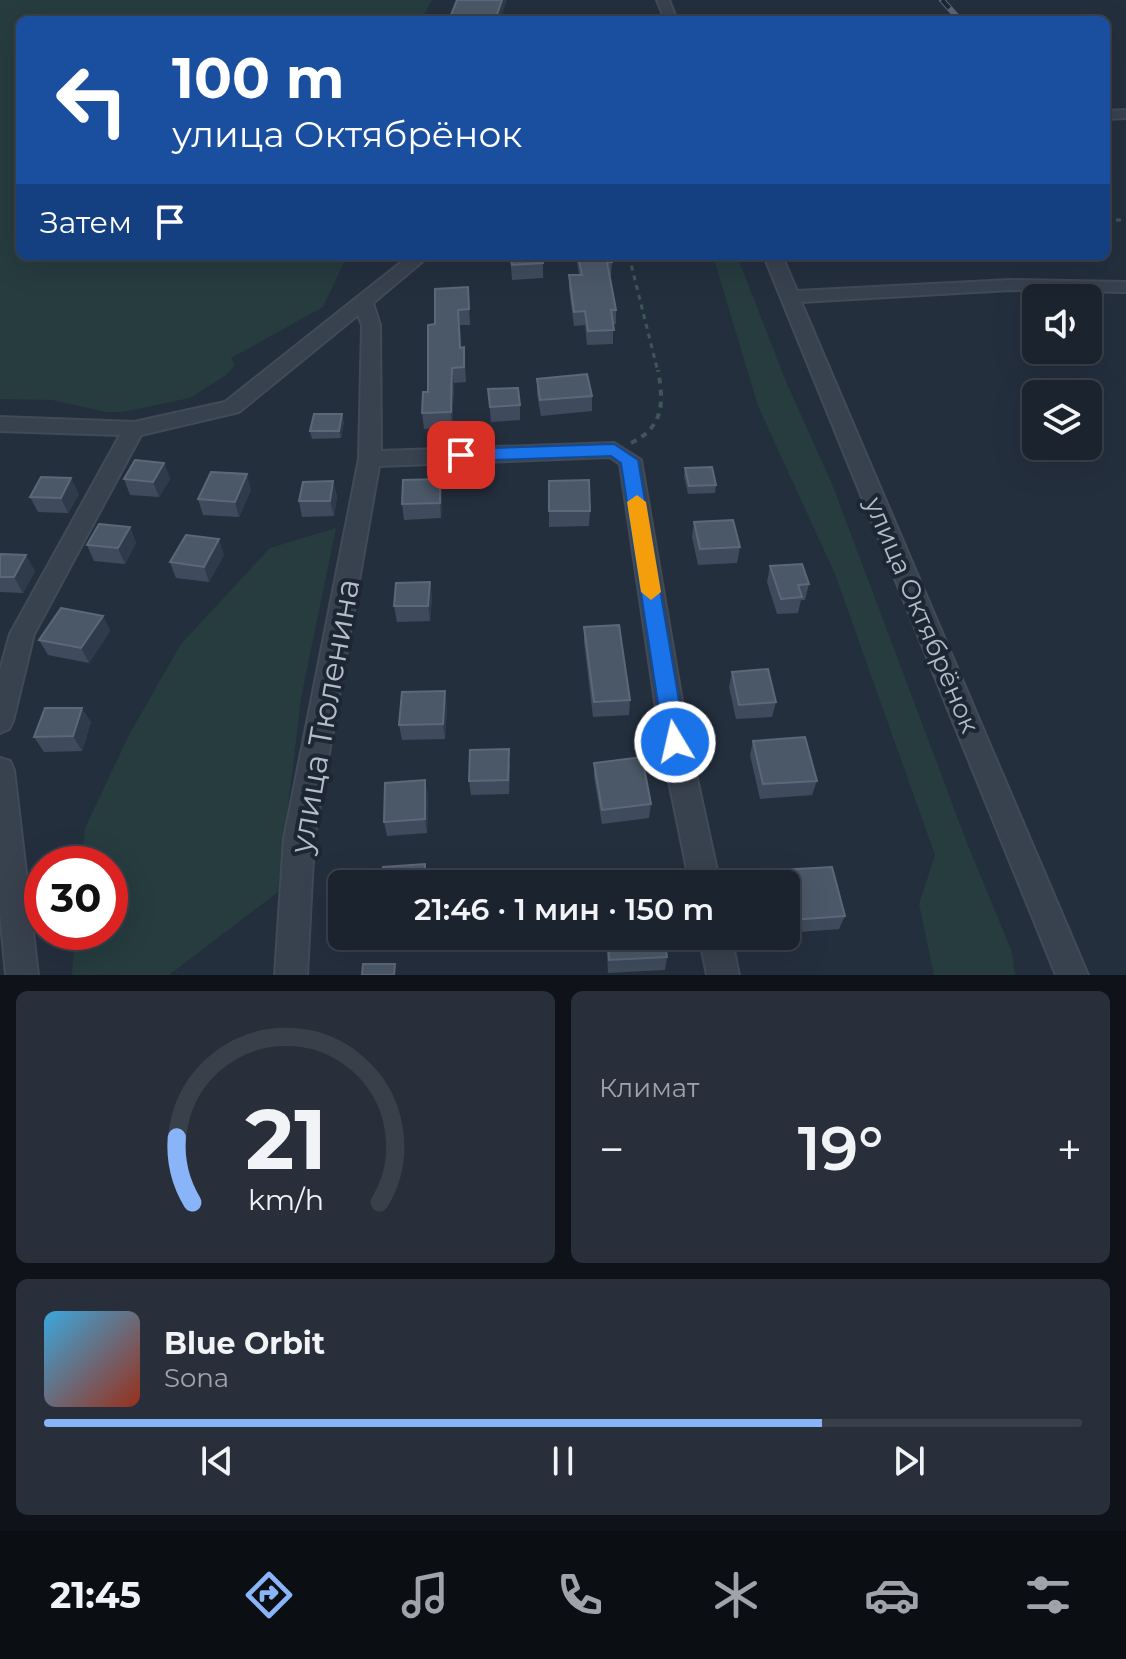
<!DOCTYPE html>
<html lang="ru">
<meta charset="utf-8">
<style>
body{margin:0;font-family:Montserrat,sans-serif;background:#282f3a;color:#f1f3f6;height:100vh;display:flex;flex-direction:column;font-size:30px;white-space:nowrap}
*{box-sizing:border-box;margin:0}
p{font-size:26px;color:#a0a4aa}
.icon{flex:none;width:44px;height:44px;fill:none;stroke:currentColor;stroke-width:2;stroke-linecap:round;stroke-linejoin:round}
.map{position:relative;height:975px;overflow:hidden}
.side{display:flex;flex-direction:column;gap:16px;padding:16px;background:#0f1319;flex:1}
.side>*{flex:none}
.hud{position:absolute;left:16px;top:16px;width:1094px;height:244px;border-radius:12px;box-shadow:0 8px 32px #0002,0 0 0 2px #39404a;background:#1a4fa0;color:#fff;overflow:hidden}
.tools{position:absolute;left:1022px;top:284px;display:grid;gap:16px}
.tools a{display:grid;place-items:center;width:80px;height:80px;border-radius:12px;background:#1b232e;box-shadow:0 8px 32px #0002,0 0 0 2px #39404a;font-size:40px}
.speed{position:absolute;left:24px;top:846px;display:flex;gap:16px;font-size:40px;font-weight:700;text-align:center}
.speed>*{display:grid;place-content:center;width:104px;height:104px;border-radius:50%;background:#1b232e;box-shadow:0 8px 32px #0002,0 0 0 2px #39404a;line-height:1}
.speed .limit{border:12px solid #d22;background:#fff;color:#111}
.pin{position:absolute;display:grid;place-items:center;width:68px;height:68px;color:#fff;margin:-34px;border-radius:16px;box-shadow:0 4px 12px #0006}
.me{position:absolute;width:88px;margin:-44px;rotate:351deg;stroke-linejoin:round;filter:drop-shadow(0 0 6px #0008)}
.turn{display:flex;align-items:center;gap:28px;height:168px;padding:0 24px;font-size:36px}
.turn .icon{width:104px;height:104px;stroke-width:2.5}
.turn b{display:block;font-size:56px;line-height:68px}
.then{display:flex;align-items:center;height:76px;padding:0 24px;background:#0003;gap:16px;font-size:30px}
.big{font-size:60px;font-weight:600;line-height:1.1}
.side .card{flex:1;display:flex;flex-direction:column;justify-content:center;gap:12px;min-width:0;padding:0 28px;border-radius:12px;background:#282f3a}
.side .dial{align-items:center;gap:0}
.dial svg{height:208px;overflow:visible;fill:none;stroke:#39404a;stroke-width:7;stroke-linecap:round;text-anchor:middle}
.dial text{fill:#f1f3f6;stroke:none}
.song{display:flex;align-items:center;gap:24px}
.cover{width:96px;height:96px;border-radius:12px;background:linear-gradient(135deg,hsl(200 70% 55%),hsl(10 70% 35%))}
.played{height:8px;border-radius:4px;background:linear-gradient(90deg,#8ab4f8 75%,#39404a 75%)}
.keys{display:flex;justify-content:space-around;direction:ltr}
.heat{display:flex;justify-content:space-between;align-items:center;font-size:44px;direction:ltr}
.side .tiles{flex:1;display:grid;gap:16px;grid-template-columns:1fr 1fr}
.card:last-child{grid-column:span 2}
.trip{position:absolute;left:328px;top:870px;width:472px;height:80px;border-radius:12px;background:#1b232e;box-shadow:0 8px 32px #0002,0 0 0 2px #39404a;font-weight:600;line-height:80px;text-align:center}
.dock{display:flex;height:128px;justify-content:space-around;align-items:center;background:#0b0e12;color:#a0a4aa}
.dock .icon{width:56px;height:56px}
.dock .on{color:#8ab4f8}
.dock b{font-size:36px;color:#f1f3f6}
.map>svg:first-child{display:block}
.green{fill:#263c3f}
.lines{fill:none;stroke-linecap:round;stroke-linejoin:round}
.minor-casing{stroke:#414a57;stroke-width:4}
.path-far1{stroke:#3f5557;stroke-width:3;stroke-dasharray:5 5;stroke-linecap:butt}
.path{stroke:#3f5557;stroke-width:4;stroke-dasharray:6 6;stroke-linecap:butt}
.minor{fill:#38414e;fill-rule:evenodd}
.rail-casing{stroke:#5a6575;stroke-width:6}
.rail{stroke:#1d2633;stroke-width:4;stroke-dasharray:11;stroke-linecap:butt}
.wall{fill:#3f4b5c}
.shaded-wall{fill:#2f3b4b}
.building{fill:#4b5868;stroke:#5c6777;stroke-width:2}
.route{fill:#1a73e8;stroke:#114b97;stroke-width:2}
.slow{fill:#f59e0b}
.labels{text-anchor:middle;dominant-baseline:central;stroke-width:8;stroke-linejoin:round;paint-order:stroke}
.street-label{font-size:26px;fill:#b4bcc9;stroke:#1d2633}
.near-street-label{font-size:32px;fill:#b4bcc9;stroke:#1d2633}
</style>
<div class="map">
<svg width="1126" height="975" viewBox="0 0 1126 975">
<rect width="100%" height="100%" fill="#242f3e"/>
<path class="green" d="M0,0H432L421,20H20V256H347L323,307L231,358L235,365L226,375L190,398L122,412H106L52,400L0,399Z
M713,256H737L787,384L832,484L967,843L1012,952L1015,975H934L919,904L935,855L835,574L758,406Z
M336,528L301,698L278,892L169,975H72L75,932H110V864H81L85,828L130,733L181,644L270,548Z"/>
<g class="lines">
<g class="minor-casing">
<path id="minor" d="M657,0H669L677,20H665Z
M1126,110V118L1106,119V111Z
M409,256H429L373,303L380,325L381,451L614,443L641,460L689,742L720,884H690L661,742L620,464L610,457L379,466L314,839L307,975H275L284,839L359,459L362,325L358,315L239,412L141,435L34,634L13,721L9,729L0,733V670L10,634L120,435L0,431V417L134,422L225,402Z
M764,256H782L797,291L1010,280L1126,282V292L1010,290L801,302L1088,975H1056Z
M0,758L10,761L14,770L38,975H6L0,913Z
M699,936H731L739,975H707Z"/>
</g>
<path class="path-far1" d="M1106,220H1126
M629,256L658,372"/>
<path class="path" d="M631,443C664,427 664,403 658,370"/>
<use href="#minor" class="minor"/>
<g class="rail-casing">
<path id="rail" d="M942,0L960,20"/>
</g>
<use href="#rail" class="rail"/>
</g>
<path class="wall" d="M510,256L543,263V278L512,280Z
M576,256H610L612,262L611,276H610L616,310V324H613V344L587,345L585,325L574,326L569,289V275H579Z
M468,287L470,325H460L461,348H464L466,382L454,383L452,428L424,429L422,413L428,392L435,324Z
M537,379L592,396V411L541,416L537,394Z
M488,389L520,405V420L491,422Z
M344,421L341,438L312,439L310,431Z
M164,463L170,479L159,497L130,495L124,479Z
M685,468L716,485L715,493L688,494L684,476Z
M440,479L442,494L441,518L404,520L402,504Z
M333,481L337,497L334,516L302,517L299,501Z
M549,481L590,511L589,526L549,527Z
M251,490L239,517L203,515L198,499Z
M79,494L68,513L38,512L30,497Z
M694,522L740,547L737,563L698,565L692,537Z
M130,527L136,543L125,564L94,561L87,545Z
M0,554L35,571L23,593L0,592Z
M224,555L209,582L176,578L170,562Z
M770,566L809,584L805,600H801L798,613L777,614L767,582Z
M430,582L432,597L430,621L397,622L394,606Z
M103,616L110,631L89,663L48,655L39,640Z
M584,627L630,700L629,715L593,717L584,642Z
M732,672L776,702L772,717L736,719L729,687Z
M447,706L445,739L402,740L399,725Z
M91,722L82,751L44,752L34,737Z
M753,741L817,781L812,795L760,799L750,755Z
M594,763L651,804L649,818L602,824L594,777Z
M510,764L509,794L471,795L469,781Z
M428,795L427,833L387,836L384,822Z
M780,870L845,916L839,929L786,933V884H776Z
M606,936H664L667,957L665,970L608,973Z"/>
<path class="shaded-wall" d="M502,0H507L500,20H495Z
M452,368L454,383L452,428L451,412Z
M342,414L344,421L341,438L339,431Z
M164,463L170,479L159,497L153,482Z
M247,474L251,490L239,517L235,502Z
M71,478L79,494L68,513L61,498Z
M440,479L442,494L441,518L440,503Z
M333,481L337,497L334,516L330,501Z
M130,527L136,543L125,564L118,548Z
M219,539L224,555L209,582L204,567Z
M26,555L35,571L23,593L14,577Z
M430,582L432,597L430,621L428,606Z
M103,616L110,631L89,663L81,648Z
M445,691L447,706L445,739L443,724Z
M82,708L91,722L82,751L73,736Z
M425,780L428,795L427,833L425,819Z
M425,864L428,877V884H425Z"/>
<path class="building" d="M457,0H502L495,20H449Z
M511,256H542L543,263L512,265Z
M578,256H610L612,262H607L616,310H611L614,330L588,331L585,311L574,312L569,275H582Z
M468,287L469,309L458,310L460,348L464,347V367L452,368L451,412L422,413L423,392H428V325L435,324V289Z
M587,374L592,396L540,400L537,379Z
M518,388L520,405L490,407L488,389Z
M314,414H342L339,431H310Z
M135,460L164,463L153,482L124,479Z
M712,467L716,485L689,486L685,468Z
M211,472L247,474L235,502L198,499Z
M41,477L71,478L61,498L30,497Z
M440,479V503L402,504L403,480Z
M589,480L590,511H549V481Z
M333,481L330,501H299L303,482Z
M733,520L740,547L700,549L694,522Z
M99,524L130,527L118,548L87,545Z
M186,535L219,539L204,567L170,562Z
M0,554L26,555L14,577H0Z
M802,564L809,584L798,585L802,597L781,599L770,566Z
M430,582L428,606H394L396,583Z
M61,608L103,616L81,648L39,640Z
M619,625L630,700L594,702L584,627Z
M768,669L776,702L739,705L732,672Z
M445,691L443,724L399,725L402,692Z
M45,708H82L73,736L34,737Z
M805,737L817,781L763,784L753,741Z
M509,749L508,780L469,781L470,750Z
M642,757L651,804L602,810L594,763Z
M425,780V819L384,822L385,783Z
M425,864V884H382L383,867Z
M832,867L845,916L791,920L786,898V884H783L780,870Z
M608,936H664L667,957L609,960Z
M363,964H395L394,975H362Z"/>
<path class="route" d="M614,444L638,460L686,742L683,749L675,751L667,749L664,742L621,463L611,456L461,461L452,455L461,449Z"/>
<path class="slow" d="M637,495L646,502L661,592L651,600L641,592L627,502Z"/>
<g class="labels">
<g class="street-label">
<text transform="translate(922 615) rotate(67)">улица Октябрёнок</text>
</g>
<g class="near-street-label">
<text transform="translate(324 716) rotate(-80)">улица Тюленина</text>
</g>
</g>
</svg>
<div class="tools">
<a><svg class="icon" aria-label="sound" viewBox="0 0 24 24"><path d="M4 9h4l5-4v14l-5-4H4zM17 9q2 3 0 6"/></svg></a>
<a><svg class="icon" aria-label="layers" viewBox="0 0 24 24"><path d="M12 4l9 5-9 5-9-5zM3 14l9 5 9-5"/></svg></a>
</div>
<div class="speed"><div class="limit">30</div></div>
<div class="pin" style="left:461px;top:455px;background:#d93025"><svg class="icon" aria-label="arrive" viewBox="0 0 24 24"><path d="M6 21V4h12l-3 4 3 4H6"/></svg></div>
<svg class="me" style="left:675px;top:742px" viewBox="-20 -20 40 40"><circle r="17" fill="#1a73e8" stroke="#fff" stroke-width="3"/><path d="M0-11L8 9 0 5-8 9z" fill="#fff"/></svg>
<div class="trip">21:46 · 1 мин · 150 m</div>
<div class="hud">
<div class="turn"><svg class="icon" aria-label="left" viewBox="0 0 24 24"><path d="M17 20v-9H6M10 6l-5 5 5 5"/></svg><div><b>100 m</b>улица Октябрёнок</div></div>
<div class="then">Затем<svg class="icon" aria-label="arrive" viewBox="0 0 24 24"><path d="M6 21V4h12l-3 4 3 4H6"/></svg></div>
</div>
</div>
<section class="side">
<div class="tiles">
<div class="card dial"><svg viewBox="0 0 100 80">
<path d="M14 69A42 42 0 1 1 86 69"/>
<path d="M14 69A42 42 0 0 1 8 44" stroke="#8ab4f8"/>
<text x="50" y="56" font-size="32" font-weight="700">21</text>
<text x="50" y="72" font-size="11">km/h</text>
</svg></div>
<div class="card"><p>Климат</p>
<div class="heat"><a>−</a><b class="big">19°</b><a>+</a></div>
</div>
<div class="card">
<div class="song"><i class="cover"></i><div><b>Blue Orbit</b><p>Sona</p></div></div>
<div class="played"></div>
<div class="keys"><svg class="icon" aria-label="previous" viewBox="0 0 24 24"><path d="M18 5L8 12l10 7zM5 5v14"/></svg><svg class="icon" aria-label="pause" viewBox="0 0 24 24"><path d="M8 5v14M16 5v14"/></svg><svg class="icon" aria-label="next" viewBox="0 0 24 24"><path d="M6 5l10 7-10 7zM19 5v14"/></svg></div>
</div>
</div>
</section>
<nav class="dock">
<b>21:45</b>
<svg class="icon on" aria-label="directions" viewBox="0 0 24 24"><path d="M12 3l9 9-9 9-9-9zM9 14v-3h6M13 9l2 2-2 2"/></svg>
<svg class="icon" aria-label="music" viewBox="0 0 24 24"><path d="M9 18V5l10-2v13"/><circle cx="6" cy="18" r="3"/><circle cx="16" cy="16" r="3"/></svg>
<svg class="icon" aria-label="phone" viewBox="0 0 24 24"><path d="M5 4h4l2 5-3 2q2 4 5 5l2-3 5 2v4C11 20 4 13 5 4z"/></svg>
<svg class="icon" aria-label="climate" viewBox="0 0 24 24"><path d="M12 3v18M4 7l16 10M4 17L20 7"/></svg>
<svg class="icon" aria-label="car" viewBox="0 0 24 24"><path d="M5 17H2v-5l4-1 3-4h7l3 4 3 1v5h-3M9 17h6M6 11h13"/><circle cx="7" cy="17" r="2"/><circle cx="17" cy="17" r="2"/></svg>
<svg class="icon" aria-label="filters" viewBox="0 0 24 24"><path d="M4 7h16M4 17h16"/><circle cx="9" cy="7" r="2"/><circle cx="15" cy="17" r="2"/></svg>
</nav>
